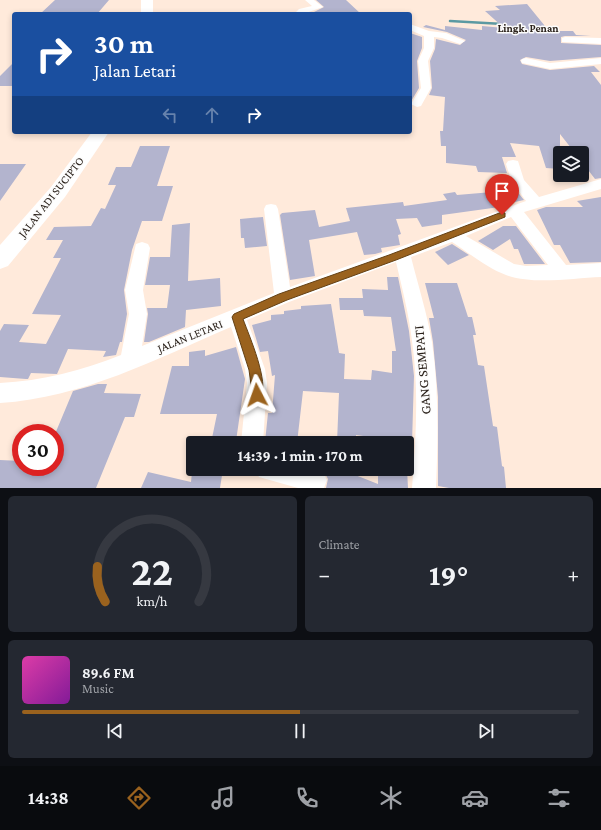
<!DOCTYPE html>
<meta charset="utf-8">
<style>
body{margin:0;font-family:"Crimson Pro",serif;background:#242831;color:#f1f3f6;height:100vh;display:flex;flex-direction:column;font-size:15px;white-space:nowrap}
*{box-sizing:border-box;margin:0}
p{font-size:13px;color:#9ea1a6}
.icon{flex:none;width:22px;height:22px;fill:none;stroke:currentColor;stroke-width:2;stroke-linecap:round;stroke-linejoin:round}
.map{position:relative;height:488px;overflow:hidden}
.panel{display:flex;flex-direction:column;gap:8px;padding:8px;background:#0d0f14;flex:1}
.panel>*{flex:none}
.hud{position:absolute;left:12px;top:12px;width:400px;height:122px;border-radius:4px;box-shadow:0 2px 6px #0003;background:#1a4fa0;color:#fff;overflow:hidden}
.fabs{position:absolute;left:553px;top:146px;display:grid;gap:8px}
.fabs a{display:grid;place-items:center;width:36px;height:36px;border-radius:4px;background:#171b24;box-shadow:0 2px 6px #0003;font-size:20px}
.speed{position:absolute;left:12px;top:424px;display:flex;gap:8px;font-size:20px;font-weight:700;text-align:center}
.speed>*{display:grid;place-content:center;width:52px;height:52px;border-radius:50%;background:#171b24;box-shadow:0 2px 6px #0003;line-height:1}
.speed .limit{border:6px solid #d22;background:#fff;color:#111}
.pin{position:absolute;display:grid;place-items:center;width:34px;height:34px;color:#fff;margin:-41px -17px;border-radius:50% 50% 50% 0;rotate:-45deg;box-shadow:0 0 4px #0007}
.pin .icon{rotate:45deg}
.me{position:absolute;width:44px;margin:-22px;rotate:356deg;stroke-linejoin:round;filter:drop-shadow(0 0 3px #0008)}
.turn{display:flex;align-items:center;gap:14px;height:84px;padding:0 16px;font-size:18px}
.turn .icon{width:52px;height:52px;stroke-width:2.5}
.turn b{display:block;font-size:28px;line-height:34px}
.lanes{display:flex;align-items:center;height:38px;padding:0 16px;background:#0003;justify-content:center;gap:20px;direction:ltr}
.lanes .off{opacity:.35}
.big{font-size:30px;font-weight:700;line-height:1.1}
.panel .card{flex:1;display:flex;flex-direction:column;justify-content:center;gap:6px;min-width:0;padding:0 14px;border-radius:6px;background:#242831}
.panel .dial{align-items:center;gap:0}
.dial svg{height:104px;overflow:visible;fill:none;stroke:#363941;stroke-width:7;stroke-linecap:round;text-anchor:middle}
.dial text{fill:#f1f3f6;stroke:none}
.song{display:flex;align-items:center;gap:12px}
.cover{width:48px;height:48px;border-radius:6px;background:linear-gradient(135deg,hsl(320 70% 55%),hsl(290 70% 35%))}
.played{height:4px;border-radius:2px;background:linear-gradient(90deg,#9a621e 50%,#363941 50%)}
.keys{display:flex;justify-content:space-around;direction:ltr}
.heat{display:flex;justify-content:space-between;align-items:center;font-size:22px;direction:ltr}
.panel .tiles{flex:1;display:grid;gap:8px;grid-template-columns:1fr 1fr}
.card:last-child{grid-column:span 2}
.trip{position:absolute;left:186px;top:436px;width:228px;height:40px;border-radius:4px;background:#171b24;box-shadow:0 2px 6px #0003;font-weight:700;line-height:40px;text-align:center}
.tab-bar{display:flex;height:64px;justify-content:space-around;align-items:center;background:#090b0e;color:#9ea1a6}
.tab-bar .icon{width:28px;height:28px}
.tab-bar .on{color:#9a621e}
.tab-bar b{font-size:18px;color:#f1f3f6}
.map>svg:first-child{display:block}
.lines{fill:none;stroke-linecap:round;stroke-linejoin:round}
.stream{stroke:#5c99a2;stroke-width:2.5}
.building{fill:#b3b4ce}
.minor{fill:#fff;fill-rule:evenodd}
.highway{fill:#fff;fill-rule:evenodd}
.route{fill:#9a621e;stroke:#644014}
.labels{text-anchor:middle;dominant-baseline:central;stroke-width:3;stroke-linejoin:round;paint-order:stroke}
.far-neighbourhood-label{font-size:11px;font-weight:bold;fill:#2a211a;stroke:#fcfcfc}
.street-label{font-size:12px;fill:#2a211a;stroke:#fcfcfc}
.near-street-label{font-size:14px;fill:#2a211a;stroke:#fcfcfc}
</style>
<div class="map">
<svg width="601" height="488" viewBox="0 0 601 488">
<rect width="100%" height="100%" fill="#ffeadb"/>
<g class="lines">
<path class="stream" d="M450,21L503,24"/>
</g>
<path class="building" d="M55,0H109L97,14H40Z
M316,0H346L361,14H330L329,12L315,13L314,12L324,7Z
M527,4L549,31H573L576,35L591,36H565L561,37V43L601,45V57L550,61L526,57L520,60L522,64L550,70L594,66L600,72H591L601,85V178L595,179L582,162V153H575L560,134V169L546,168L539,146L510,143L516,157H502L507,173L478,172L476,166L446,163V146H441L440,131H443L445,97L429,95L432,88L430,61L435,49L436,39L460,45L466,40L447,32L423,27L426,25L445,30V26L482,30V26L504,28L485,11L500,10L495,6Z
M410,33L422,37V48L417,61L419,88L410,103Z
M14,62V86H0V76Z
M140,146H170L157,186H173L162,221H142L132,250L124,290L127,314L122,342H120L116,355L103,357L106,351L68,349L57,374L31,373L28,379H26L0,377V331L4,324L29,325L19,342L46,344L61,315L32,314L61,258H53L63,240H46L54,227L91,226L101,208L105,209L116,185H108L116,167H131Z
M0,164H26L0,201Z
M516,190L524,200L506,204L507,206L442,215V224L422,227L417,218L396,219L401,234L398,235L400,245L381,248L382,252L375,254L364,255L357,232L309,240L315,276L290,280L280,215L282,213L315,210L319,227L350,221L346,208L403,202L404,206L447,200L443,194L455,192L457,195Z
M601,197V262L570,263L560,245H554L537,210L546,207H583L577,201Z
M263,217L267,246L245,248L244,238H241L240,219Z
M190,223L188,281L220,278L221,306L186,310L185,327L149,342H144L148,314L147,308H167L170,285H145L150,257H170L172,225Z
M503,226H516L545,264H524L518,249H514L510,239L493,250L478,241Z
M452,244L469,255L448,265L435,252Z
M387,277H398L409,331L414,376L412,443H384L385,439L356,435V443H337L339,393L303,391L297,443L265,442L268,413H272L275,375L272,376L268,351L260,352L252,325L271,320V315L284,314V311L301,309V306L331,304L339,353L345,354L344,379L371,380L372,370L392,373V351H396L391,317L364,316L363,310H340L339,298H363L362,289L388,290Z
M425,283H457L468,317H472L476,335H473L478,365L484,366L493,426L497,427L502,466L504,467L506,488H449L438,486V397L433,342L429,318H434Z
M236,347L245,379L236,441H233V443H211L217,414H160L172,366H189V352L205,350V356Z
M98,384H107L104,393L141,394L134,417H125L96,488H0V460L21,461V467H55V434L73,391Z
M204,469H223L220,488H141L148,472L191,482L192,472L204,473Z
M320,469H340L378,484V469H407L408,488H326L328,479L324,471Z"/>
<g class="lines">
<path class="minor" d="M305,0H314L323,7L303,14H294L299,9L312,6Z
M410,24L429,31L446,33L465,41L460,44L442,38L434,37V48L428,61L431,88L421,106L417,107L411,104L421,88L418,61L424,48V36L410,30Z
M565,37L601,38V44L562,42V38Z
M526,58L550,63L601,58V64L550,69L522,63L521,61L522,59Z
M513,160L518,161L524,180L539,197L601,179V189L524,212L566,265L601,263V277C573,278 533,285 506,275C487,268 469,253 452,242L411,257C418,285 427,313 432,342C439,391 438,439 436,488H412C416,439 419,389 412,341C409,314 402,288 396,262L289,302L247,320L265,369L267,383L263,443H241L247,383L245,369L231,327C156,359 82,398 0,403V383C42,381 83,370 121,355L129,314L125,290L136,244L142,242L148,244L150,248L143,290L147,314L142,346L274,293L264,209L266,205L271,204L276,205L278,209L290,287L526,201L511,180L506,164L508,161ZM511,217L548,265L526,266L514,264L466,236Z
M255,469H317L323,472L327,480L324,488H298L259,477Z"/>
<path class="highway" d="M141,0H153V14H141Z
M92,132H109L65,197L8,266L0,269V245L51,187Z"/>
</g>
<path class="route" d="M502,212L505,213V217L396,260L287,300L243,319C250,338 269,381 261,399L257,400L253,399L249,370L232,317L234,314L279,294L389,255Z"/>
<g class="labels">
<g class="far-neighbourhood-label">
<text x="528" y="28">Lingk. Penan</text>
</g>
<g class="street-label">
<text transform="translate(51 197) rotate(-52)">JALAN ADI SUCIPTO</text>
<text transform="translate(190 336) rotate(-22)">JALAN LETARI</text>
</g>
<g class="near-street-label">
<text transform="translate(422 370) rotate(-95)">GANG SEMPATI</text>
</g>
</g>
</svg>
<div class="fabs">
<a><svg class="icon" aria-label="layers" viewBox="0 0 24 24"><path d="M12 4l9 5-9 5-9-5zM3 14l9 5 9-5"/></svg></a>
</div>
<div class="speed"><div class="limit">30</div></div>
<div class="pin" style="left:502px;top:215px;background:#d93025"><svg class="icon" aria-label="arrive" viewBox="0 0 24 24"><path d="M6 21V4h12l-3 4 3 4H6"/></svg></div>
<svg class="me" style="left:257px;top:395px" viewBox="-20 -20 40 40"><path d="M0-17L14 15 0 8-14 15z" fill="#9a621e" stroke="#fff" stroke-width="4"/></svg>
<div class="trip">14:39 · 1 min · 170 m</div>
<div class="hud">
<div class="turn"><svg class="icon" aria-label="right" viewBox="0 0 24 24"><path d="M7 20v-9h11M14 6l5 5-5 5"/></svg><div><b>30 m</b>Jalan Letari</div></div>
<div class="lanes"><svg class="icon off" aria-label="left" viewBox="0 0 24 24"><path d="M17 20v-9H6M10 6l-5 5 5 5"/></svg><svg class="icon off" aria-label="ahead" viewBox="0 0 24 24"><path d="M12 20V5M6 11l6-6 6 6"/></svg><svg class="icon" aria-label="right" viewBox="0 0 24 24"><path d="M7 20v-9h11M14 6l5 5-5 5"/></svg></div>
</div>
</div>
<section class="panel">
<div class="tiles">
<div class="card dial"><svg viewBox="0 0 100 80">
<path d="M14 69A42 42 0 1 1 86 69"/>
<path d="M14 69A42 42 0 0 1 8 42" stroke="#9a621e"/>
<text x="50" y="56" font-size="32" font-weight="700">22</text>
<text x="50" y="72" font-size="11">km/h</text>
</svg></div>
<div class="card"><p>Climate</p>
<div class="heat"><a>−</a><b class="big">19°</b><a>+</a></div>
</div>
<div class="card">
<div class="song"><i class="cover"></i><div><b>89.6 FM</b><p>Music</p></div></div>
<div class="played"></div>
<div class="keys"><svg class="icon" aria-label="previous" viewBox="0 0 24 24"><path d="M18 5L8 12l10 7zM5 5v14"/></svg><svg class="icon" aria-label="pause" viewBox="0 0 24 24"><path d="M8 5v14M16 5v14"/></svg><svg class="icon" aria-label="next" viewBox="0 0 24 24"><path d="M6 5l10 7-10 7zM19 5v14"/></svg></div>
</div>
</div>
</section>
<nav class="tab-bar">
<b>14:38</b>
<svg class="icon on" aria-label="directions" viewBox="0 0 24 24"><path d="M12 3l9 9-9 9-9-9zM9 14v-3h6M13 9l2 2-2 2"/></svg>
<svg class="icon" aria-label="music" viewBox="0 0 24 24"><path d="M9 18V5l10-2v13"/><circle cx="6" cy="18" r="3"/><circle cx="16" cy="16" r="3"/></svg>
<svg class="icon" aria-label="phone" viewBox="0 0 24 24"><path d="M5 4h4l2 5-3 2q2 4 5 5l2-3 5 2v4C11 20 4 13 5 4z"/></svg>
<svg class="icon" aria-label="climate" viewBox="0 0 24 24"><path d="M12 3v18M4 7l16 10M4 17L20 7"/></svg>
<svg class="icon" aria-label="car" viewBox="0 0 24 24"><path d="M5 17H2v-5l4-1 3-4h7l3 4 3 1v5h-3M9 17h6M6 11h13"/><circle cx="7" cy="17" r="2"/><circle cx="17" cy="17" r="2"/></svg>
<svg class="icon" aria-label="filters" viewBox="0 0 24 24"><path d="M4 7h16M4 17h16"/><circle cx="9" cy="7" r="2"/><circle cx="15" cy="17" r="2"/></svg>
</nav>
